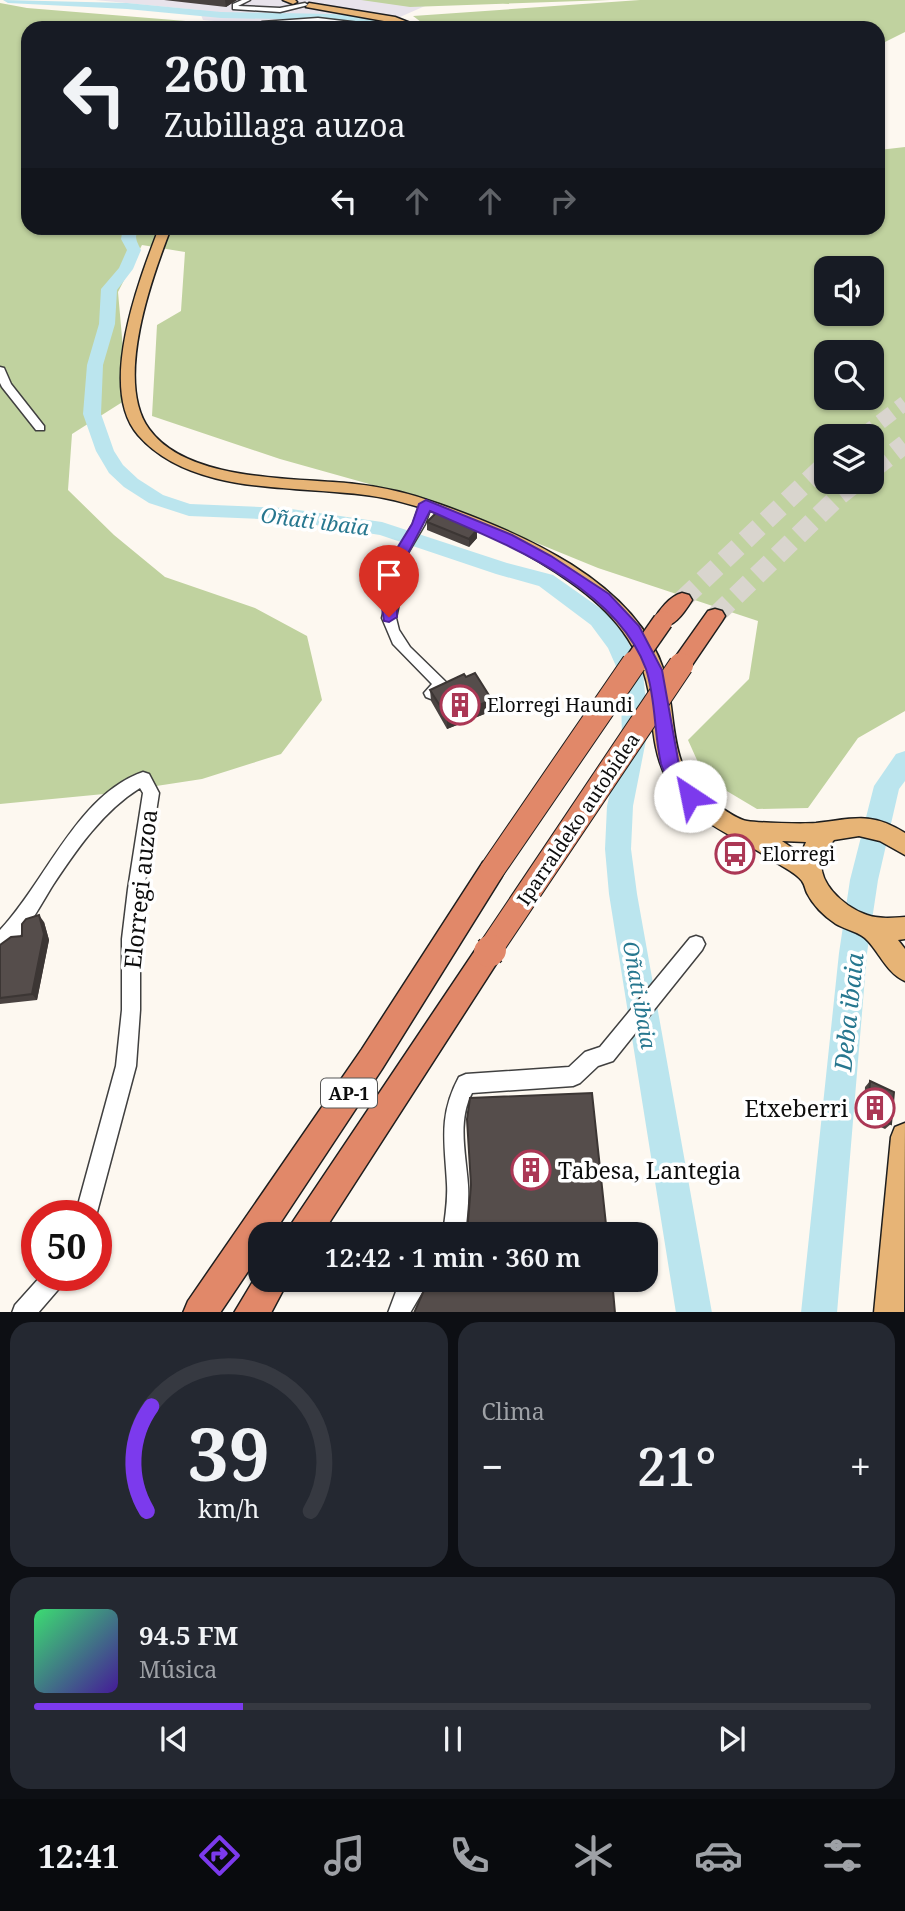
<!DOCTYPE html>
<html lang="es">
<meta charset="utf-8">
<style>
body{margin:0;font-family:"Noto Serif",serif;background:#242831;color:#f1f3f6;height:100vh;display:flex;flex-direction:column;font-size:26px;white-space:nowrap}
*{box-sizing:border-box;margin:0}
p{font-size:23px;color:#9ea1a6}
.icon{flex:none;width:38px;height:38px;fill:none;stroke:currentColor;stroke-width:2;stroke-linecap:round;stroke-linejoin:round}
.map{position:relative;height:1312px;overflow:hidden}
.sheet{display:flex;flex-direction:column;gap:10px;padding:10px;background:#0d0f14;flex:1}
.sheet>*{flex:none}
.banner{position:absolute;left:21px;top:21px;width:864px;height:214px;border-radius:21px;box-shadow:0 2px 5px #0004;background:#171b24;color:#f1f3f6;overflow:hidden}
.buttons{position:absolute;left:814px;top:256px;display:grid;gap:14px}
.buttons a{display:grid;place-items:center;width:70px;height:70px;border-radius:14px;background:#171b24;box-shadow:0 2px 5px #0004;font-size:35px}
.speed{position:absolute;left:21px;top:1200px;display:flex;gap:14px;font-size:35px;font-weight:700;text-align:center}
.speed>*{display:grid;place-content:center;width:91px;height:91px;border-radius:50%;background:#171b24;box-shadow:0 2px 5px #0004;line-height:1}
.speed .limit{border:10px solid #d22;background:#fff;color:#111}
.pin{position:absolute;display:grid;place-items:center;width:60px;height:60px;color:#fff;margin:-72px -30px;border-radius:50% 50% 50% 0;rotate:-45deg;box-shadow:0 0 7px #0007}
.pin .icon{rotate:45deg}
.me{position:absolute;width:77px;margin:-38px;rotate:326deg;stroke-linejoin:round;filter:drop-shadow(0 0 5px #0008)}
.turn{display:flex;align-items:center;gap:24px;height:147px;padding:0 28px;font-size:32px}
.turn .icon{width:91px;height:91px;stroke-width:2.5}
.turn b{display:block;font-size:49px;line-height:60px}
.lanes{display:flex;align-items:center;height:66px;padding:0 28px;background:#0003;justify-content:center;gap:35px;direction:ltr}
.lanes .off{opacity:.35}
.big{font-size:52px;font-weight:600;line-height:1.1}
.sheet .card{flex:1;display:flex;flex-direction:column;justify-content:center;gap:10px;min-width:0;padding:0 24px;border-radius:21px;background:#242831}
.sheet .dial{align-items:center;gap:0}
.dial svg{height:182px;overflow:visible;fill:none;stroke:#363941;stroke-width:7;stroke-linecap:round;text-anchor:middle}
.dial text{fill:#f1f3f6;stroke:none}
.song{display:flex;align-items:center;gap:21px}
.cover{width:84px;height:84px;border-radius:10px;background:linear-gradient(135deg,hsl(140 70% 55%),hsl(260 70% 35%))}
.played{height:7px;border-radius:4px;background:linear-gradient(90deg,#7c3aed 25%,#363941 25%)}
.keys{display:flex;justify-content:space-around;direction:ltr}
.heat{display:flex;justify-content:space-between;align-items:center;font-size:38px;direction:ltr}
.sheet .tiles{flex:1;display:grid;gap:10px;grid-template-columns:1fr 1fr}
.card:last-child{grid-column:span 2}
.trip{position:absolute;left:248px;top:1222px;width:410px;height:70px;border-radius:21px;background:#171b24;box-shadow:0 2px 5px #0004;font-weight:600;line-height:70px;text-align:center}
.tab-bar{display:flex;height:112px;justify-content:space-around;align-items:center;background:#090b0e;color:#9ea1a6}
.tab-bar .icon{width:49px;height:49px}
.tab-bar .current{color:#7c3aed}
.tab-bar b{font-size:32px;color:#f1f3f6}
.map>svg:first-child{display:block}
.industrial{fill:#e8e3eb}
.forest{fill:#c0d29f;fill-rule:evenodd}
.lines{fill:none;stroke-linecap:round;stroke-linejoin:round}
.river{fill:#bbe5ee;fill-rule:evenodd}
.highway-tunnel-far1{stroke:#d9d5ce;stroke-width:15;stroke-dasharray:15 8;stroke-linecap:butt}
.highway-tunnel{stroke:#d9d5ce;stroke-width:19;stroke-dasharray:19 10;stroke-linecap:butt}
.minor-casing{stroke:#404040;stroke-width:3}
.major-casing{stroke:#1e1e1e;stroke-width:3}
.highway-casing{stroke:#1e1e1e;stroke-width:3}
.minor{fill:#fff;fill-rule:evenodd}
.major{fill:#e7b476;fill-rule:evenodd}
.highway{fill:#e18869;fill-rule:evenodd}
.highway-bridge-far2-casing{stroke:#1e1e1e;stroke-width:22;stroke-linecap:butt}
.highway-bridge-far1-casing{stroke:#1e1e1e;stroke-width:26;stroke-linecap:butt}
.highway-bridge-casing{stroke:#1e1e1e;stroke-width:32;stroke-linecap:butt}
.highway-bridge-far2{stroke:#e18869;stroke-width:19}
.highway-bridge-far1{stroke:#e18869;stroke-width:24}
.highway-bridge{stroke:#e18869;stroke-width:30}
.wall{fill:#494240}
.shaded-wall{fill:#3c3634}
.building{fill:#554d4b;stroke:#3c3634;stroke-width:2}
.route{fill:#7c3aed;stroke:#51269a;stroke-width:2}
.labels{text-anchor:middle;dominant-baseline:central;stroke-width:7;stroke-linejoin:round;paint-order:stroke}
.shield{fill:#fff;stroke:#565656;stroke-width:2}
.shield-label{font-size:18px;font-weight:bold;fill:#0d0d0d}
.poi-label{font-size:19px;fill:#0d0d0d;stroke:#fff;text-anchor:start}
.street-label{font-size:19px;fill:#0d0d0d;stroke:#fff}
.water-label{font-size:21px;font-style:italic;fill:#27778f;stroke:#fff}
.near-street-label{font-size:23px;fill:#0d0d0d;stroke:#fff}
.near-poi-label{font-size:23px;fill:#0d0d0d;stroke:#fff;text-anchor:end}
.near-water-label{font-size:24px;font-style:italic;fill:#27778f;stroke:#fff}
</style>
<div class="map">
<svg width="905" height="1313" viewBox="0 0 905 1313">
<rect width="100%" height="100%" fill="#fdf8f0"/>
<path class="industrial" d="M95,0H385L425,6L384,24L395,28H292L203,20L199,10Z"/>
<path class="forest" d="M361,0H610L410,7Z
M640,0H905V32L879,45L878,28H429L413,16Z
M0,3L27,8L270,28H28V228H878L879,150L905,147V711L858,738L808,808L757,809L705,778L688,740L749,679L758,621L598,568L444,505L280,459L152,416L157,325L181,311L185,252L142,245L118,292L124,360V401L72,434L68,490L114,535L165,577L255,608L307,636L322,700L281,754L202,779L104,794L0,804ZM826,268H872V313H826ZM826,352H872V397H826ZM826,436H872V481H826Z"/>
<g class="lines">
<path class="river" d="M3,0L127,3L221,12L331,14L370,17L407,28L331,20L221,18L127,9L8,3Z
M123,228H139C134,237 136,240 141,250L133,269L117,290L115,324L103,365L101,414L114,451L123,465L138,479L163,495L190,504L284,508L382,522L507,563L553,575L607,613L626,638L643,673L645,693L646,740L633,806L631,849L637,894L712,1313H676L609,894L605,849L607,806L622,740L621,693L619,673L608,648L591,625L539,586L496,574L380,535L284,520L189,516L149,503L124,487L109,473L96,451L83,414L87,365L99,324L101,289L119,268L127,250L121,239Z
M905,751V781L899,789L878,880L867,953L837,1313H801L839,953L850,880L874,786L896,754Z"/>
<path class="highway-tunnel-far1" d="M862,436L905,403"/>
<path class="highway-tunnel" d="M872,470L905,444
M682,600L826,464
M715,616L839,496L858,481"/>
<g class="minor-casing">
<path id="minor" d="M242,0H250L238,6L280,8L305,3L308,5L280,12L233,9V4Z
M318,18L385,26L388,28L318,22L265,24L262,22Z
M0,367L4,368L11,384L44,426V430H36L2,387L0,383Z
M426,500L432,504L425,524L402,563L404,580L396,618L399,630L410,647L449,685L447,689L431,699L426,697L424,693L432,684L393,644L382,618L391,580L390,563L413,524L420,504Z
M143,772L149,774L159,793L144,889L140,939V1010L136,1066L96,1216H75L116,1066L122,1010V939L128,889L143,793L140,788C103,811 77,849 53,885C41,904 21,944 0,952V930C45,883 77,795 143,772Z
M696,936L702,938L705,944L702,950L613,1061L598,1066L580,1083L573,1086L472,1093C457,1121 466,1155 468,1185C469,1201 467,1217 465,1234H443C445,1217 448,1201 447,1184C445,1143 438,1116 459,1077L466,1074L569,1067L585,1052L600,1047L690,938Z
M41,1276H66L63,1284L38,1313H12L15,1305Z
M405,1279H430L410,1313H388L397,1289Z"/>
</g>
<g class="major-casing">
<path id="major" d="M283,0H295L297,2L293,4Z
M309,3L395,17L423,28L306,7Z
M159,228H171C152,277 114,381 149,429C188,483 295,477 355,484C384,487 412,494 439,504C521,533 635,581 664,671C678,715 666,766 708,798C718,805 735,819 747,821C760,823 803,824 816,823C853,819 870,811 905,833V855L880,841L859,836L834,840C831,844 827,848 824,853C812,880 844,907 867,915C879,919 892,918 905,917V939L898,940L905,949V981C888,974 880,954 868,941C861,932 846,930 836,924C824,916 813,905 807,893C805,889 805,885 802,881C797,874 785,868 777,863C741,838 692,823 669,783C654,757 653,729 650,700C643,646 612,611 569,581C519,546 444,510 384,498C307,483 195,500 138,435C97,388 140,278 159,228ZM782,841L806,842L801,854Z
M905,1123L904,1313H874L891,1137L895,1127Z"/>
</g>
<g class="highway-casing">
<path id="highway" d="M682,593L689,595L692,600C684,613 672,631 656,626L653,621C659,610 670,596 682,593Z
M715,609L722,611L725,616L722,621L688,671L681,673L674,671L670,665L674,659L708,611Z
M492,859L501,862L505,870L501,878L382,1069L273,1234H261V1252L220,1313H183L188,1301L362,1049L483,862Z
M489,939L498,943L502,952L498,961L322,1234H287L292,1223L480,943Z
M261,1268V1279H289L271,1313H234Z"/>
</g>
<use href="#minor" class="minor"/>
<use href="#major" class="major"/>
<use href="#highway" class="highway"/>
<g class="highway-bridge-far2-casing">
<path id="highway-bridge-far2" d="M633,664L663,621"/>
</g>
<g class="highway-bridge-far1-casing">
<path id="highway-bridge-far1" d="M492,870L634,663
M489,951L681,665"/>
</g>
<g class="highway-bridge-casing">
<path id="highway-bridge" d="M489,952L491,950"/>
</g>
<use href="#highway-bridge-far2" class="highway-bridge-far2"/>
<use href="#highway-bridge-far1" class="highway-bridge-far1"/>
<use href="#highway-bridge" class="highway-bridge"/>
</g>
<path class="wall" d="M164,0H237L226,7Z
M427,522L477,538L469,547L427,530Z
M466,677L492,700V711L447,729L431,701L430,690Z
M44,922L49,940L37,1000L0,1004V945L22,936Z
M870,1081L891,1124L885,1129L863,1119L865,1087Z
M467,1119L607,1234L471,1190Z"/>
<path class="shaded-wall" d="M225,0H237L226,7Z
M477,530V538L469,547V539Z
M492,700V711L447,729V717Z
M39,915L44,922L49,940L37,1000L32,994Z"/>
<path class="building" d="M360,22H387L386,28H360Z
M436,513L477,530L469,539L427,522Z
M475,673L492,700L447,717L430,690L464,674L466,677Z
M39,915L44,934L32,994L0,998V945L11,937L22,936V924L26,919Z
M870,1081L894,1092L891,1124L868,1114Z
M592,1093L607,1234H467L471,1185L467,1119L470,1098Z
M429,1279H612L615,1313H414Z"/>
<path class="route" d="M426,500L512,535L551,556L609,594L639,626L662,670L679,765L699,796L696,801L690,803L684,801C676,790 665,777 661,764C654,734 656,699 646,669C616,586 505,544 430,511L403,563L407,581L397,608V617L389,622L384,621L382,608L392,581L388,563L412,524L419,504Z"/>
<defs>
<g id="building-ring" transform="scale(2.0125)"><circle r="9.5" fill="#fff" stroke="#ab3755" stroke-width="1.5"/><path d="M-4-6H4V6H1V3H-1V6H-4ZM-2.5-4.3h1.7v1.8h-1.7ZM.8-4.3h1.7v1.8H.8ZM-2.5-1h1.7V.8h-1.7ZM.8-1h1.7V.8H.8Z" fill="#ab3755"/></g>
<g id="bus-ring" transform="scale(2.0125)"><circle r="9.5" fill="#fff" stroke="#ab3755" stroke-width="1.5"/><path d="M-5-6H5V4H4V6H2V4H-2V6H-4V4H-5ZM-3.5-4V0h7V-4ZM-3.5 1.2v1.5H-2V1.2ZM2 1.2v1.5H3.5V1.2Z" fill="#ab3755"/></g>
</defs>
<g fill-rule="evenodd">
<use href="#building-ring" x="460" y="705"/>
<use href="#bus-ring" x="735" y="854"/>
<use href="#building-ring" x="875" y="1108"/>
<use href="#building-ring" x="531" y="1170"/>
</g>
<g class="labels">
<rect class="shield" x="321" y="1078.5" width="56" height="29" rx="5"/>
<g class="shield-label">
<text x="349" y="1093">AP-1</text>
</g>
<g class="poi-label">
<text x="487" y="705">Elorregi Haundi</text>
<text x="762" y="854">Elorregi</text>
</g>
<g class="street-label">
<text transform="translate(578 819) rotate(-56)">Iparraldeko autobidea</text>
</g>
<g class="water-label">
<text transform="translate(315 521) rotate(7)">Oñati ibaia</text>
<text transform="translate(640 995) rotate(80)">Oñati ibaia</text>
</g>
<g class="near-street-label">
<text transform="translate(140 889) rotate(-84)">Elorregi auzoa</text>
</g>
<g class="near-poi-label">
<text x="848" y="1108">Etxeberri</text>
<text x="558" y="1170" text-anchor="start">Tabesa, Lantegia</text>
</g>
<g class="near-water-label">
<text transform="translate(848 1012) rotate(-84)">Deba ibaia</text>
</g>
</g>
</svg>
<div class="buttons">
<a><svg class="icon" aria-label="sound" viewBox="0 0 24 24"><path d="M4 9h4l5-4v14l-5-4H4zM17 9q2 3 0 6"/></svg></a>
<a><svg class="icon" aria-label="search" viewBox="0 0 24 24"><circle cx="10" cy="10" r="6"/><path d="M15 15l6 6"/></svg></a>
<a><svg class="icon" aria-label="layers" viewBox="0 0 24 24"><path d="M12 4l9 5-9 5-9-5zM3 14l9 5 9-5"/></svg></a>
</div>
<div class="speed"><div class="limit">50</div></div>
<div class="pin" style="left:389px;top:617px;background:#d93025"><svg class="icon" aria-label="arrive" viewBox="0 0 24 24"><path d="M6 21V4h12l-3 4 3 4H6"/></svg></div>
<svg class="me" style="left:690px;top:796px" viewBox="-20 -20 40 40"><circle r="19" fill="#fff"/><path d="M0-13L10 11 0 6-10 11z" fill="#7c3aed"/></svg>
<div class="trip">12:42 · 1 min · 360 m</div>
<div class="banner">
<div class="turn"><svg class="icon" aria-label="left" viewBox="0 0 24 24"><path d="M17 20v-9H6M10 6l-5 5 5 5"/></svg><div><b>260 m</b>Zubillaga auzoa</div></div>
<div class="lanes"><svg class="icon" aria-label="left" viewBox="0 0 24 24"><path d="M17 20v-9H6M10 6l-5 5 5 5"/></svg><svg class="icon off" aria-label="ahead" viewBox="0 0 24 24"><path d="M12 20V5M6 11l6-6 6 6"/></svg><svg class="icon off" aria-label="ahead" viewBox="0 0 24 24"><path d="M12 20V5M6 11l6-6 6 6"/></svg><svg class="icon off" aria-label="right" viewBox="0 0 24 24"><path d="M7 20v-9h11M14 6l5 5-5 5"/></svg></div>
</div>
</div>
<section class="sheet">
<div class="tiles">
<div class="card dial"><svg viewBox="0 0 100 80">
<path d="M14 69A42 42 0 1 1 86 69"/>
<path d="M14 69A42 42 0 0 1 16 23" stroke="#7c3aed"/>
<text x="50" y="56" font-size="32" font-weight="700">39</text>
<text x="50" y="72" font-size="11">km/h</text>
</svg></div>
<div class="card"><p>Clima</p>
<div class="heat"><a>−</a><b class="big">21°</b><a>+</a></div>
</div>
<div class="card">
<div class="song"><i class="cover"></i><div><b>94.5 FM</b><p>Música</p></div></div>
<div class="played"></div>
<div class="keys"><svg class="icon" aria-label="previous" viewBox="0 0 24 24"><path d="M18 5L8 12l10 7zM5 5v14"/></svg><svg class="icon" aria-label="pause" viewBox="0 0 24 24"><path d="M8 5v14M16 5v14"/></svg><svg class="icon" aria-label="next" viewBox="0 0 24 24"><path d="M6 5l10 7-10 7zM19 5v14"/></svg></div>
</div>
</div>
</section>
<nav class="tab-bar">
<b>12:41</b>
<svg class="icon current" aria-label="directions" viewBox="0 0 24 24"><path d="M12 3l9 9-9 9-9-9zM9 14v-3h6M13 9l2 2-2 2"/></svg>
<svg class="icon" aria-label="music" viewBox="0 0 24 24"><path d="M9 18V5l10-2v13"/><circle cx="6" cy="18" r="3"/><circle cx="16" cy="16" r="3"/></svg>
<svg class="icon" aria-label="phone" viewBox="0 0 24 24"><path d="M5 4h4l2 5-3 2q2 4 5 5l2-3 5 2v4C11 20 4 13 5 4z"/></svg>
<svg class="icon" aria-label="climate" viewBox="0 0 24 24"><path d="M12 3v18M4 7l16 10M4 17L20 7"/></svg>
<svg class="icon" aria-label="car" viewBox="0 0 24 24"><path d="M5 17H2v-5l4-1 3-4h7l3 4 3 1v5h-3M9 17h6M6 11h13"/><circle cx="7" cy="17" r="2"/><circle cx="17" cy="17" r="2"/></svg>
<svg class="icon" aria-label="filters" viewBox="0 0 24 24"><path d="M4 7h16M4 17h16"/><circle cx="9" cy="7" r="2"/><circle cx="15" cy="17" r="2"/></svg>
</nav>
